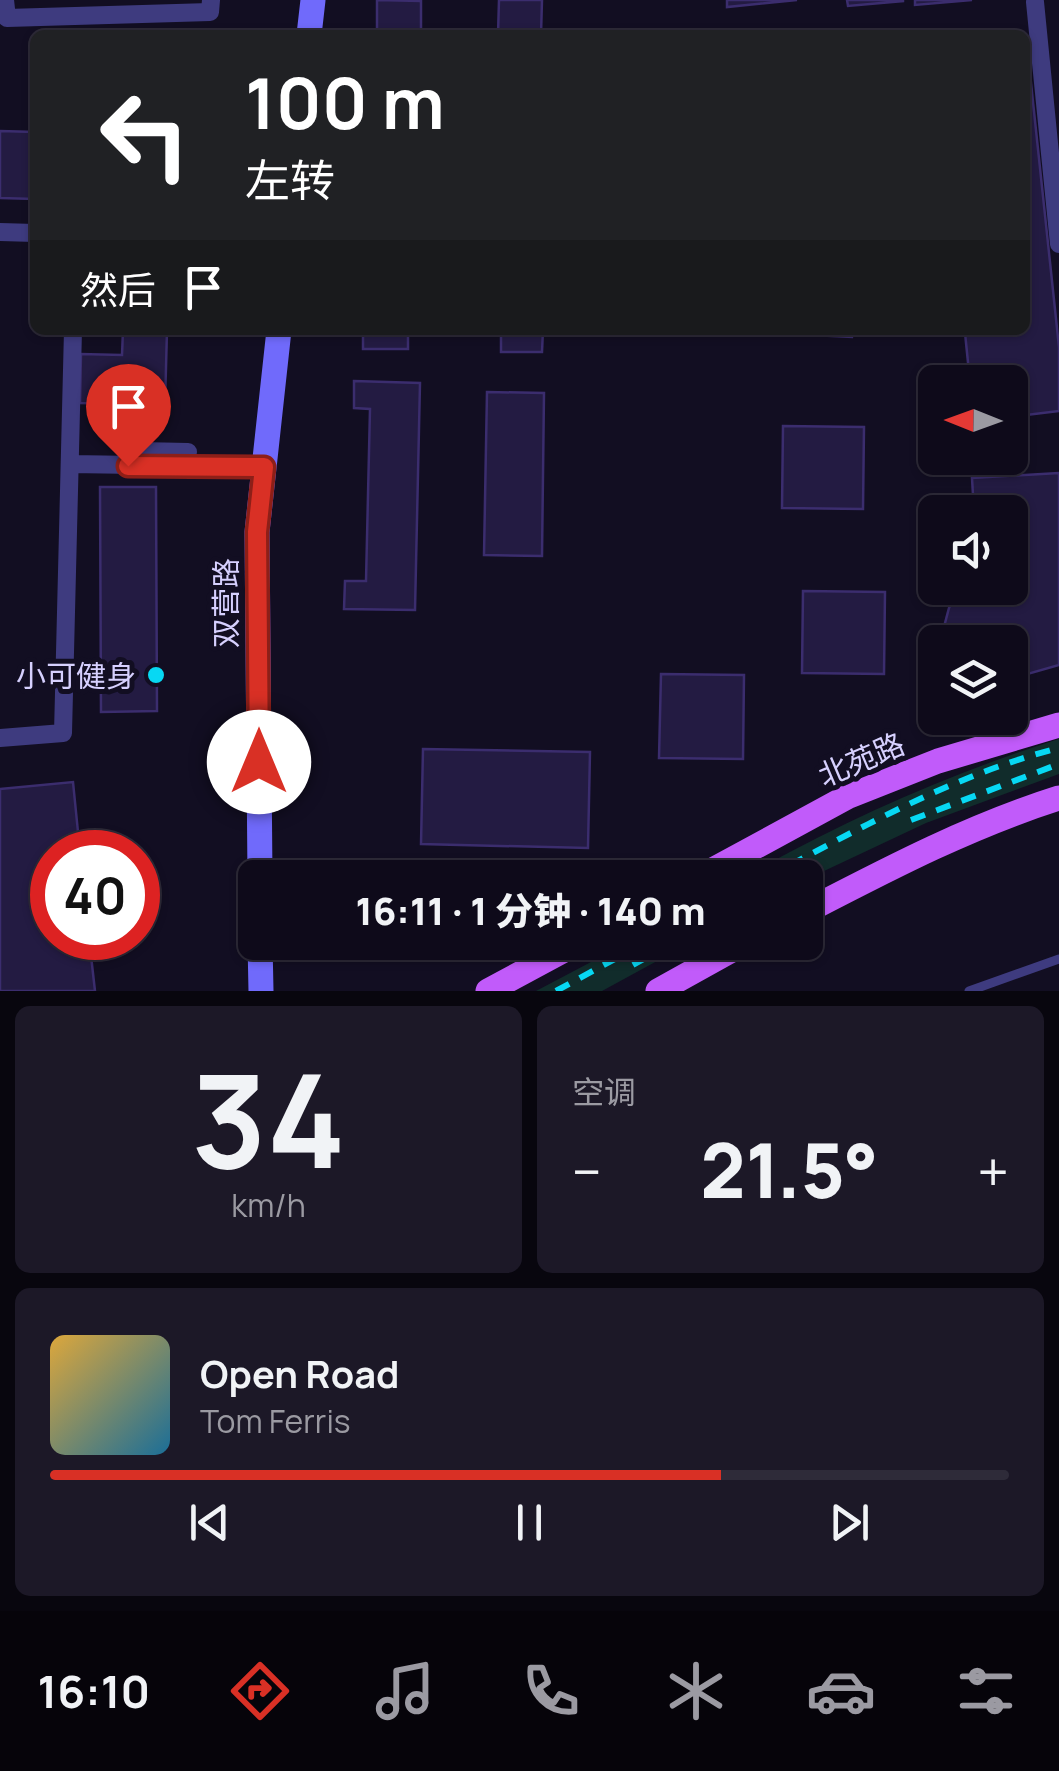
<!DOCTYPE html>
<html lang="zh">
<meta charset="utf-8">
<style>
body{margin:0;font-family:Manrope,"Noto Sans SC",sans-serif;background:#1c1827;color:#f1f3f6;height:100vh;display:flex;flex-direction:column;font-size:38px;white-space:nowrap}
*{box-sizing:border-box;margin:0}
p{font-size:32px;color:#9b9aa2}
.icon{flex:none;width:55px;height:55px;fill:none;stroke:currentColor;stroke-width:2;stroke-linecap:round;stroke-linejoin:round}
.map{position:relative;height:991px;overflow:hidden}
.details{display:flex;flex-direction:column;gap:15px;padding:15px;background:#08060e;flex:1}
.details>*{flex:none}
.guide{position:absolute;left:30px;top:30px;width:1000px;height:305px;border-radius:15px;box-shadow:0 2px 8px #0004,0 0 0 2px #2e2b39;background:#202124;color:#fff;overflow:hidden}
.needle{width:65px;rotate:271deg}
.tools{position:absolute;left:918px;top:365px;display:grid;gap:20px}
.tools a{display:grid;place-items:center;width:110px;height:110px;border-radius:15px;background:#0e0a1a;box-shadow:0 2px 8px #0004,0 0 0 2px #2e2b39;font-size:50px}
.speed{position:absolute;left:30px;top:830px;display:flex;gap:20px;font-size:50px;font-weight:700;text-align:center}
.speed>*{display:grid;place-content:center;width:130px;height:130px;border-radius:50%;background:#0e0a1a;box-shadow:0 2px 8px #0004,0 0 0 2px #2e2b39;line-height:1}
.speed .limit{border:15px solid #d22;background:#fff;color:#111}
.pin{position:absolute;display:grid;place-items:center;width:85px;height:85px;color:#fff;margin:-102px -42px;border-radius:50% 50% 50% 0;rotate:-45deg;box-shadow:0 0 10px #0007}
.pin .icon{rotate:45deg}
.me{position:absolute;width:110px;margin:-55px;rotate:0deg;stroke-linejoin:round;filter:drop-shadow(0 0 8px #0008)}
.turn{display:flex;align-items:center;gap:35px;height:210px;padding:0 50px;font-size:45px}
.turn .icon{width:130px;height:130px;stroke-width:2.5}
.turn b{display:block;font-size:70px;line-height:85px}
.then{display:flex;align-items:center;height:95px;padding:0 50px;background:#0003;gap:20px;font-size:38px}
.big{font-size:75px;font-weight:800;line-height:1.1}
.details .card{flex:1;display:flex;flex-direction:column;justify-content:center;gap:15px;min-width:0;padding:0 35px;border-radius:15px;background:#1c1827}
.details .dial{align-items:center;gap:0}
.dial b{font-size:130px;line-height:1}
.song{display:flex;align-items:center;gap:30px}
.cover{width:120px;height:120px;border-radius:15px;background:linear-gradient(135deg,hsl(40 70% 55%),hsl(200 70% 35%))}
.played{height:10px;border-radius:5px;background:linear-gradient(90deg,#d93025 70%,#2e2b39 70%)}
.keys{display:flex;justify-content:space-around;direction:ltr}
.heat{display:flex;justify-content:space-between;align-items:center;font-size:55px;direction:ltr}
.details .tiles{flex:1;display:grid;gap:15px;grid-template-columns:1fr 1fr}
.card:last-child{grid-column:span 2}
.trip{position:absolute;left:238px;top:860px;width:585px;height:100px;border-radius:15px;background:#0e0a1a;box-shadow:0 2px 8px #0004,0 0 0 2px #2e2b39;font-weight:800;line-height:100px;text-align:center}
.menu{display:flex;height:160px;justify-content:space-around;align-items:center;background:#06040a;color:#9b9aa2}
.menu .icon{width:70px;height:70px}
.menu .on{color:#d93025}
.menu b{font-size:45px;color:#f1f3f6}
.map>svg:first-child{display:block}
.green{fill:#112c2b}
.building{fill:#231b42;stroke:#3b2d6e;stroke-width:2.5}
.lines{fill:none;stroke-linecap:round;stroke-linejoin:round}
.lane{stroke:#3e3b7f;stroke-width:9}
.street{stroke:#3e3b7f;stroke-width:18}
.secondary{stroke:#706afb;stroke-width:25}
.primary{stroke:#c15bfa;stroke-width:25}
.rail{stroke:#07d8f3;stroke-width:6;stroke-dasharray:15 12;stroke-linecap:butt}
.route-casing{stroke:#8d1f18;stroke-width:25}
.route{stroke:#d93025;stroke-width:18}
.poi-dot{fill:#07d8f3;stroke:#120e22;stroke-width:4}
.labels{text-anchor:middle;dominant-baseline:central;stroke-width:10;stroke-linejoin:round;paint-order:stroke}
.street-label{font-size:30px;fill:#d6d0fe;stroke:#120e22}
.poi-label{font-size:30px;fill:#d6d0fe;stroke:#120e22;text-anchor:end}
</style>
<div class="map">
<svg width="1059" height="991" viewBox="0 0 1059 991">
<rect width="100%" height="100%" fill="#120e22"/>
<path class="green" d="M1059,739V774L926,823L805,880V878L744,877C845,820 948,774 1059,739Z
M627,943H690L602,991H536Z"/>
<path class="building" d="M377,0L421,1V35H377Z
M499,0H542L541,35H498Z
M727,0H797L727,7Z
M847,0H903V1L848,6Z
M915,0H972L915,5Z
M1026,36L1059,347V411L1010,417V382H970L965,333L1025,330Z
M0,131L35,132V199L0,198Z
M123,330H167L165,405L80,403L81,354L122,355Z
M363,330H408V349H363Z
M501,330H543L542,352H501Z
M772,330H853L852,337L771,333Z
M354,381L420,383L415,610L344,609L345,581H366L370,409L354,408Z
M487,392L544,393L542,556L484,555Z
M783,426L864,427L863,509L782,508Z
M1059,473V665L1010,679V642H940L949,608L959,588H1010V512H974L972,478Z
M100,487H156L157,711L101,712Z
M803,591L885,592L884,674L802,673Z
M661,674L744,675L743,759L659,758Z
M423,749L590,752L588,848L421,844Z
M73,782L80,852H52V938H89L95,991H0V789Z"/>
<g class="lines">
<path class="lane" d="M969,991L1059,959"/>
<path class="street" d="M5,0L7,18L210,12L211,0
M1035,2L1059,244
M0,232L35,233
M140,451L188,452
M70,464L265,467
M0,738L63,733L73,330"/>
<path class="secondary" d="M309,35L313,0
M260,878L257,532L279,330
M260,942L261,991"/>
<path class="primary" d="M698,878L847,797L938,761L1059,725
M805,912C888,869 970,826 1059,798
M488,991L579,942
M658,991L746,942"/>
<path class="rail" d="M911,820L1059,764
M766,878C860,828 956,774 1059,748
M633,965L674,942
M556,991L646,942"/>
</g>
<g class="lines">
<g class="route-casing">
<path id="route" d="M128,466L264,467L257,532L259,762"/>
</g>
<use href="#route" class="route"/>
</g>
<circle class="poi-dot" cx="156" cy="675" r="10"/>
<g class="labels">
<g class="street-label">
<text transform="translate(225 603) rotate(-90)">双营路</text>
<text transform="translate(861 759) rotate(-23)">北苑路</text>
</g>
<g class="poi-label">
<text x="136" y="675">小可健身</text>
</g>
</g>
</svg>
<div class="tools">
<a><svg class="needle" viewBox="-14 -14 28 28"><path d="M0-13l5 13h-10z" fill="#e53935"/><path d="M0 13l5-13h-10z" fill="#9b9aa2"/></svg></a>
<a><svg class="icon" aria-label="sound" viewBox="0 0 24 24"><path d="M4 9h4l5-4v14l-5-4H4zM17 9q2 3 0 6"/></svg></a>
<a><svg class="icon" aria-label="layers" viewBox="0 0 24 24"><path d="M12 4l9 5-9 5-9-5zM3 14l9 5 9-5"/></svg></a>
</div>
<div class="speed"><div class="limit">40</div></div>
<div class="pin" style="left:128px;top:466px;background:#d93025"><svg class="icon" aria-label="arrive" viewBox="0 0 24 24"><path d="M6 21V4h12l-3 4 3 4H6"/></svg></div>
<svg class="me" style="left:259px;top:762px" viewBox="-20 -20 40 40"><circle r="19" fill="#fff"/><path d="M0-13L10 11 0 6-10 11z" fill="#d93025"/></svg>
<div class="trip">16:11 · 1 分钟 · 140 m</div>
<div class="guide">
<div class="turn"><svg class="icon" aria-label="left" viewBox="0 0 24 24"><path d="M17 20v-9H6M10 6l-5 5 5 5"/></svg><div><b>100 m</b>左转</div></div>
<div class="then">然后<svg class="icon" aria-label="arrive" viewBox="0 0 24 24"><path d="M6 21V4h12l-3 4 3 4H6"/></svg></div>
</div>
</div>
<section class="details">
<div class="tiles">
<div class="card dial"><b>34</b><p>km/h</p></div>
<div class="card"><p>空调</p>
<div class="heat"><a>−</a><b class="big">21.5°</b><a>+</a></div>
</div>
<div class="card">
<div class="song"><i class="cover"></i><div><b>Open Road</b><p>Tom Ferris</p></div></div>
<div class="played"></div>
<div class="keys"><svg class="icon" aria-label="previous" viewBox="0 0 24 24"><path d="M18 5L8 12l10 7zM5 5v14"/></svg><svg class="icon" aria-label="pause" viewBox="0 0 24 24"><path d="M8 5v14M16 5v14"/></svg><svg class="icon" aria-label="next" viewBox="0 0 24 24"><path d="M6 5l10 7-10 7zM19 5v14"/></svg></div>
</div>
</div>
</section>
<nav class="menu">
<b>16:10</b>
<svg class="icon on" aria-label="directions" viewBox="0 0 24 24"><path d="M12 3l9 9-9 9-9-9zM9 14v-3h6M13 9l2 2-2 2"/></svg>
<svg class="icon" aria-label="music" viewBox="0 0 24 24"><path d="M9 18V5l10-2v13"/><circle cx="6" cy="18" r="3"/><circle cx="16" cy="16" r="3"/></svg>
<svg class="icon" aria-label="phone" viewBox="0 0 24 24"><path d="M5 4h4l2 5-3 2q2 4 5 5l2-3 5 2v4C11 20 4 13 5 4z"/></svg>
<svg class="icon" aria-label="climate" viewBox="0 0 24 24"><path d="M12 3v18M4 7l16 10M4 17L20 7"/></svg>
<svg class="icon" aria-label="car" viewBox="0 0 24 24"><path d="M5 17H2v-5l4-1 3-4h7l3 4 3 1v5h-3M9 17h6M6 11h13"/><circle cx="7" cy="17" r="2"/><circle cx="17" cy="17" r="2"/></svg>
<svg class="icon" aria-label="filters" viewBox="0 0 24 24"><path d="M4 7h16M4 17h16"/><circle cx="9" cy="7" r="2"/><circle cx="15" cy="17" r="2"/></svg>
</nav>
